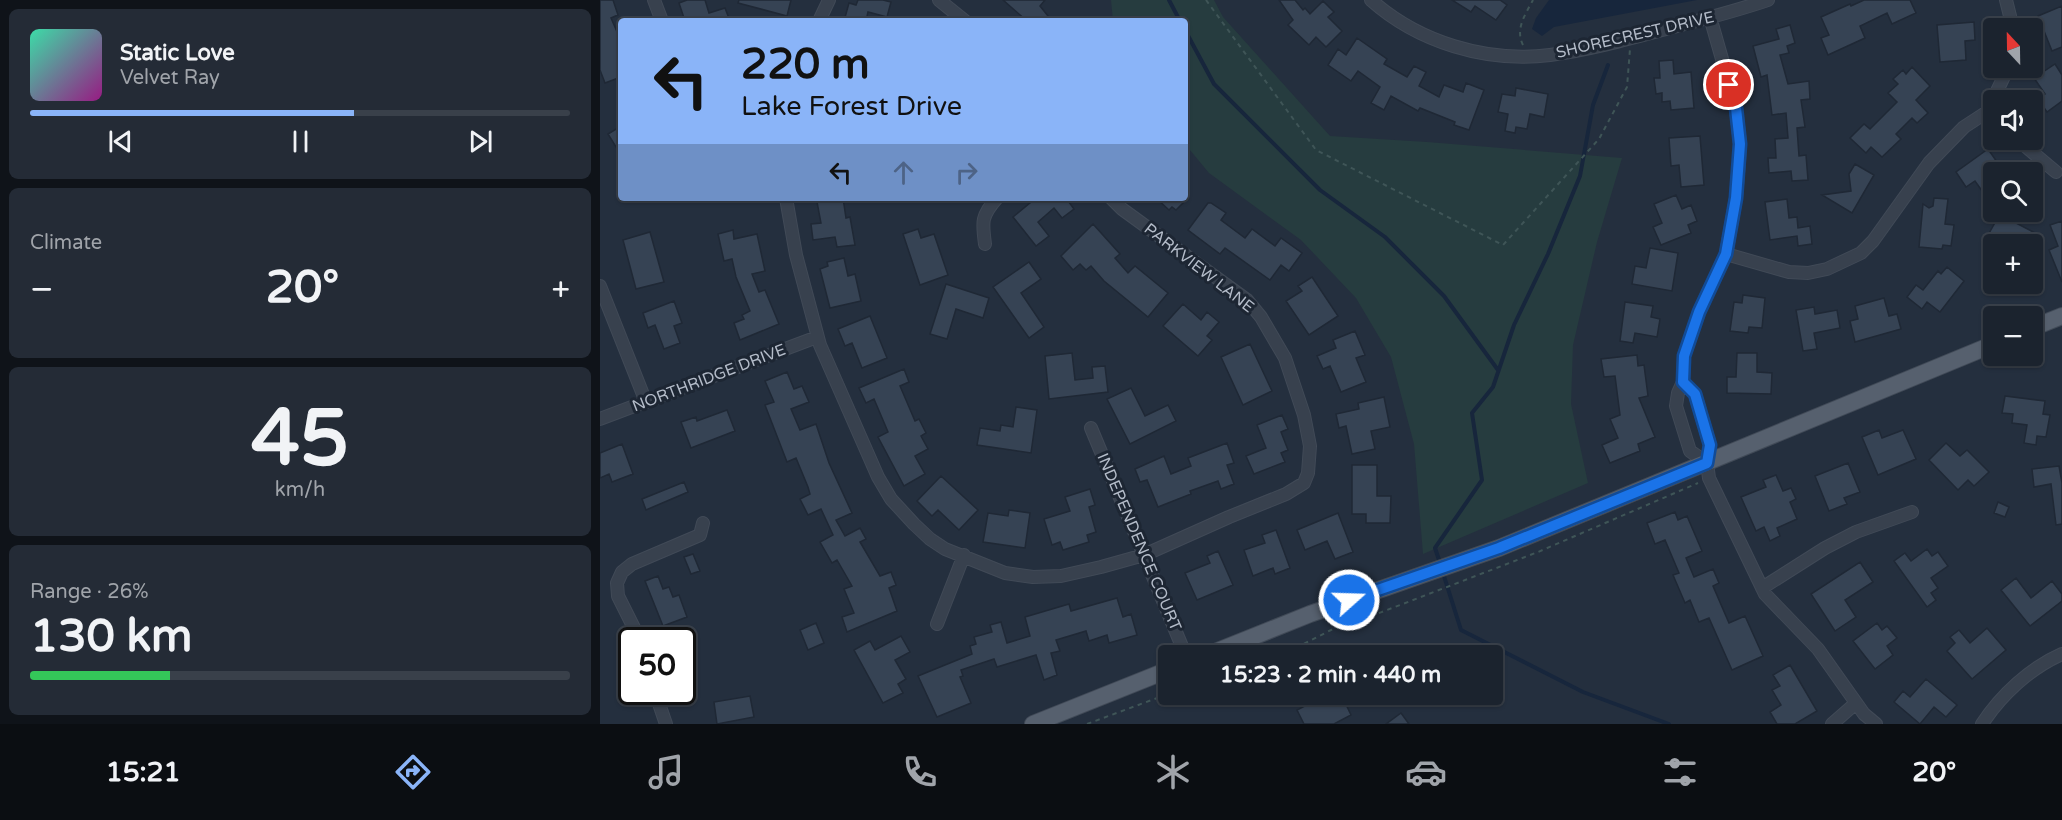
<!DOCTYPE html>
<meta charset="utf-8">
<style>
body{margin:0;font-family:"Varela Round",sans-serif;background:#242b36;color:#f1f3f6;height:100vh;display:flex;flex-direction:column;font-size:22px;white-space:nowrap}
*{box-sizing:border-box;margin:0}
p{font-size:20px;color:#a0a4aa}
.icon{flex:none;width:33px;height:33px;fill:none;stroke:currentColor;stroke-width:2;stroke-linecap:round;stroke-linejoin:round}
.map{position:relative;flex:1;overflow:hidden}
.panel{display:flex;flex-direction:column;gap:9px;padding:9px;background:#0f1319;width:600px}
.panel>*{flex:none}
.guide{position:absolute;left:18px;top:18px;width:570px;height:183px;border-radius:6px;box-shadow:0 2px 4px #0004,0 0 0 2px #39404a;background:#8ab4f8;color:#111;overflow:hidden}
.needle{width:39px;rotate:338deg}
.tools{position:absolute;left:1383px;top:18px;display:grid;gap:12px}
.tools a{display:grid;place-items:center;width:60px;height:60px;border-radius:6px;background:#1b232e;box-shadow:0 2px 4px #0004,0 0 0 2px #39404a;font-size:30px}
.speed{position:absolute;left:18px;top:627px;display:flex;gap:12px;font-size:30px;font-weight:700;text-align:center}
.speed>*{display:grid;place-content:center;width:78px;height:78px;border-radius:50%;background:#1b232e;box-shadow:0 2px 4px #0004,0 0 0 2px #39404a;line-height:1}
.speed .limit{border:3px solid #111;border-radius:9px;background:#fff;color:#111}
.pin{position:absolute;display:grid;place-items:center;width:51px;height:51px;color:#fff;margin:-26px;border:3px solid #fff;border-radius:50%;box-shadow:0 2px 6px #0007}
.me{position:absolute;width:66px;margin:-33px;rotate:70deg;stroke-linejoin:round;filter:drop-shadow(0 0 4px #0008)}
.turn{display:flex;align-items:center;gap:21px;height:126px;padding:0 24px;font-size:27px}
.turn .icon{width:78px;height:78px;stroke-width:2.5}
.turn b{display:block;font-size:42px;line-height:51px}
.lanes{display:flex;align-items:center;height:57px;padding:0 24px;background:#0003;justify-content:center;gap:30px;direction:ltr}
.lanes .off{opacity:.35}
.big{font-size:45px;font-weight:700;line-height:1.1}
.panel .widget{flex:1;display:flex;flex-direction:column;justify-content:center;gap:9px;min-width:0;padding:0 21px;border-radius:9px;background:#242b36}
.panel .dial{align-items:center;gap:0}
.dial b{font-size:78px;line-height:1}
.song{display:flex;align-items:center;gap:18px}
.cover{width:72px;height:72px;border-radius:9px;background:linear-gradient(135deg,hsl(160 70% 55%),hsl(310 70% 35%))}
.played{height:6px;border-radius:3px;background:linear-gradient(90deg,#8ab4f8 60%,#39404a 60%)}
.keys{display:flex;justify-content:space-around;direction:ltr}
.heat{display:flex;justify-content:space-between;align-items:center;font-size:33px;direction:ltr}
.charge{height:9px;border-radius:4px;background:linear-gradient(90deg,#34c759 26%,#39404a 0)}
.trip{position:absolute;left:558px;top:645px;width:345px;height:60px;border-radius:6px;background:#1b232e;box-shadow:0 2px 4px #0004,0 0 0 2px #39404a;font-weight:700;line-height:60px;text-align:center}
.menu{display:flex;height:96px;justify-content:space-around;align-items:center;background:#0b0e12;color:#a0a4aa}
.menu .icon{width:42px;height:42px}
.menu .selected{color:#8ab4f8}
.menu b{font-size:27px;color:#f1f3f6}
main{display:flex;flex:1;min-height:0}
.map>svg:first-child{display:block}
.green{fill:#263c3f}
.water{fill:#17263c}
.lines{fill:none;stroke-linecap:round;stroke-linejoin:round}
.stream{stroke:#17263c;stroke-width:4}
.building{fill:#364354;stroke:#1f2835;stroke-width:1.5}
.minor-casing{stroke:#414a57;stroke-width:14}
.major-casing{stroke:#414a57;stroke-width:18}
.path{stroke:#3f5557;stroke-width:2;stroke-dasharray:4.5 4.5;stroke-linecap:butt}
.minor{stroke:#38414e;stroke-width:12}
.major{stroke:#56606e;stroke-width:16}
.route-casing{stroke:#114b97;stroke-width:15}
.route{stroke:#1a73e8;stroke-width:10}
.labels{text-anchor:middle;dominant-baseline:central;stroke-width:6;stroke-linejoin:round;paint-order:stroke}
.street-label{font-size:16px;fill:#b4bcc9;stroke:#1d2633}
</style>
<main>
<section class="panel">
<div class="widget">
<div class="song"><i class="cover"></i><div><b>Static Love</b><p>Velvet Ray</p></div></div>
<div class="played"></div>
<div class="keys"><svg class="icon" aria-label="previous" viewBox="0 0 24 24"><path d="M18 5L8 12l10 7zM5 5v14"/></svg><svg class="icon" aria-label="pause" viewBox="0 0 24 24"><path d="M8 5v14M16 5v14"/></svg><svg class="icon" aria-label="next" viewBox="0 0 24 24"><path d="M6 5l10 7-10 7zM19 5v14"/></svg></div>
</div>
<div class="widget"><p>Climate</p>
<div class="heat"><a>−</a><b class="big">20°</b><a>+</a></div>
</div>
<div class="widget dial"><b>45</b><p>km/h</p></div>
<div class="widget"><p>Range · 26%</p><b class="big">130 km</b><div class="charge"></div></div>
</section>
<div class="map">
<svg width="1462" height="724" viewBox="0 0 1462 724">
<rect width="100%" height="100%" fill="#242f3e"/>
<path class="green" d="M511,0H614L623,17L730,136L827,142L1022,158L997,242L973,345L971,404L988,483L823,554L814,444L791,357L756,298L701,240L609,173L585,144V21H513Z"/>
<path class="water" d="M949,0H1097L954,27L942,36L932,29L936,18Z"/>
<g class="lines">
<path class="stream" d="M569,0L580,21
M585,30L614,84L720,190L785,237L844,296L898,370
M840,563L835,548L882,480L872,413L893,387L914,325L948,254L980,176L993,105L1008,65
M843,573L861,630L983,692L1069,724"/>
</g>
<path class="building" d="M0,0H13L18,15L11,18L21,41V77L5,83L0,70Z
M87,0H105L109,13L125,8L130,21H85L79,3Z
M139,0H191L187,16L138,3Z
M258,0H283L291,2L287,17L268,12L266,21H244L249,3L256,5Z
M403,0H445L440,6L452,21H427Z
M679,0H695L703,10L705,8L710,14L723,1L734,12L728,17L742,31L726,47L716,37L709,45L688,25L693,20Z
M852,0H900L907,5L896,20L875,6L871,12Z
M1264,0H1310L1316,13L1292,24L1287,13L1260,26L1265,38L1228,55L1221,38L1229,35L1221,17L1250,4L1251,6Z
M1462,6V47L1452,51L1438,16Z
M1374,22L1375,40L1365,41L1366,60L1340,62L1337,25Z
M1190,25L1195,43L1187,46L1189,53L1180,55L1188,84L1209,81L1210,99L1201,100L1205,127L1197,128L1199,156L1206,155L1208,180L1192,181L1191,171L1169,173L1168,158H1176L1175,139L1188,138L1186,113L1172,115L1167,75L1161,77L1153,46L1179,39L1176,29Z
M757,38L787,59L784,64L807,77L814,66L826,72L819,86L839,97L844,85L863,92L866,83L884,90L869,130L854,125L855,122L820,108L818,111L791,96L784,110L771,103L780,87L758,71L751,81L728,65L738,49L746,55Z
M1073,60L1074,74L1091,72L1094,108L1071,110L1070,101L1062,102V93L1056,94L1054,78H1060L1059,61Z
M1455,64L1462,75V101L1447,112L1437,98L1445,94L1434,78Z
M1312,67L1330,86L1316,100L1328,113L1317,123L1312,118L1296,134L1301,139L1282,157L1271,147L1266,153L1250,138L1264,124L1270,129L1297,102L1288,93L1298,84L1293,79L1303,70L1306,74Z
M916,88L948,94L944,117L930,114L927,129L916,127L915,133L905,131L908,114L898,112L902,94L915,96Z
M21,126V155L8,134Z
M1100,136L1104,185L1081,187L1079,165L1071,166L1069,138Z
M1388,149L1404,172H1394V189L1385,195L1375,181L1366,187L1356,172Z
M1255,164L1274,175L1252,213L1222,195L1251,191L1249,174Z
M1076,195L1082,209L1091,205L1097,221L1088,225L1091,233L1061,245L1053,227L1062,223L1054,204Z
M243,198L246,218L250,217L255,245L237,247L235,237L213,240L211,224L221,223L217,202Z
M436,198H466L474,209L462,218L454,208L438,222L449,236L436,246L413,217Z
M556,198H588L576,210L572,207L569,210Z
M1334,198L1348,199L1345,224L1354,225L1351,246L1343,245L1342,249L1319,247L1323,204L1329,208L1333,206Z
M1187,199L1189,218L1197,217L1198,228L1210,226L1212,244L1198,246L1197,236L1170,240L1165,202Z
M608,203H611L626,213L621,220L645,238L652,229L675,246L681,238L702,253L689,271L681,265L670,280L625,248L620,254L588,230Z
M1401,212H1411L1418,215L1414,222L1437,234L1431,244H1383Z
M1462,221V282L1449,250L1458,246L1450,225Z
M493,224L520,254L515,258L528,273L535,266L568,293L548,317L504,281L491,266L486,270L480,264L473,270L461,256Z
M318,229L321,238L334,234L348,275L320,285L303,234Z
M133,230L134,239L157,234L165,271L152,274L159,292L165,290L179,324L140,340L134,323L144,319L142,315L150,311L136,277L132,259L124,261L118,234Z
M50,232L64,282L36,289L23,240Z
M1050,248L1078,253L1072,291L1032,284L1035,266L1046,268Z
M244,258L248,276L255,274L261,301L230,308L220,269L228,266L227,262Z
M429,262L441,279L421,293L444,327L429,338L393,287Z
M1347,267L1364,281L1340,312L1327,302L1322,309L1307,297L1316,285L1323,290L1338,271L1341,274Z
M712,277L738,316L709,335L686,301L702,291L698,286Z
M346,284L389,298L383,318L356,309L347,339L330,334Z
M1143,295L1165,298L1162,328L1149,327L1148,333L1130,331L1134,302L1142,303Z
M1284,298L1289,316L1297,314L1301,329L1255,342L1250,321L1258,319L1255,306Z
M74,301L82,323L74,326L80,343L64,349L55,325L48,328L43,313Z
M1025,302L1053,306L1051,317L1060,319L1057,337L1035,333L1033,343L1020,341Z
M583,304L601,320L607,312L619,322L607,336L612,340L598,356L563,326Z
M1214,307L1215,314L1237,310L1240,328L1214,333L1217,349L1203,351L1196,310Z
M270,316L287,358L262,368L252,343L245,346L238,329Z
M755,331L765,355L756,358L766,382L741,392L730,366L723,369L717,356L736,348L733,340Z
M650,344L672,391L643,405L621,357Z
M472,353L475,380L493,378L492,367L505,366L508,392L449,399L445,356Z
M1137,353H1157V372L1172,373L1171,394L1127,393V377H1136Z
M1037,355L1038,366L1044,365L1048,396L1039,398L1055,437L1038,444L1040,451L1010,463L1002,445L1018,438L1010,419L1020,415L1015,376L1004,377L1001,359Z
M304,369L309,382L300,386L315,421L319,419L326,433L321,436L328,449L315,456L325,474L304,486L278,437L288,432L274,399L266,403L259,388Z
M187,372L194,389L202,386L209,402L191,409L200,430L216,424L229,463L252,513L236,520L245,536L260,528L266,539L260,542L280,576L291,572L296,585L289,588L297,611L247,632L242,617L254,613L244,589L252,586L237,560L232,563L220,542L233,535L221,509L208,515L200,499L210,494L208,487L196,458L187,462L165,405L174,402L165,381Z
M531,388L545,416L568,405L576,421L530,444L507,399Z
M1405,396L1445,401L1443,414L1450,415L1446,437L1437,436L1436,445L1424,443L1427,425L1412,423L1413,414L1402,413Z
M784,397L790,427L771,431L775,449L752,454L746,426L739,428L736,414L759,409L758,403Z
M416,407L437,410L431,453L377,445L380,428L400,431L401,425L413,427Z
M127,410L135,431L91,448L81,422L96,417L97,421Z
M682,415L688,429L681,432L688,450L681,453L685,462L654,474L646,456L666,448L657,425Z
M1279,430L1282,438L1303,430L1316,459L1278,475L1262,437Z
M627,443L634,463L627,465L634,484L621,489L618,481L590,491L591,494L558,507L547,480L540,482L535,469L564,456L571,474L591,466L588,458Z
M1346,443L1360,456L1367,450L1389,472L1374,486L1368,480L1358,490L1329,460Z
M22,444L33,474L12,482L9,474L0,478V453Z
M1248,463L1260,492L1244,498L1247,504L1229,511L1215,476Z
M752,465H777V496H791L790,523H766V514H752Z
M1459,466L1462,483V524L1456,525L1451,484L1434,487L1432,469Z
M1176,475L1183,491L1191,488L1196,499L1190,502L1197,519L1177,528L1180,536L1170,541L1164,527L1156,531L1141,497L1166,487L1163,480Z
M341,476L378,510L359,530L338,510L332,516L317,501Z
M84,482L88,492L46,510L42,499Z
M490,489L495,505L489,507L496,532L487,535L489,542L463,550L460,542L452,545L444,519L470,511L465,497Z
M1398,502L1409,507L1405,517L1394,513Z
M409,510L430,513L425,548L383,542L388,513L408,516Z
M1075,512L1078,520L1087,516L1102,551L1086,558L1094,577L1113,569L1119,583L1113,586L1129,623L1145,616L1163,656L1132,670L1109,618L1099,622L1090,600L1085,603L1073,575L1079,573L1065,540L1055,544L1047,523Z
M738,513L753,552L735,559L727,541L705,550L697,530Z
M676,530L690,568L675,574L673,568L653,576L644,550L665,543L662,535Z
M1327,549L1332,556L1338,552L1348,566L1331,578L1338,588L1331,593L1336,600L1327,607L1294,561L1305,553L1311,561Z
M618,551L633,585L597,600L585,573L610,563L607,556Z
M93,554L100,571L91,574L84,557Z
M1260,562L1273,582L1245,600L1256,617L1235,631L1211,594Z
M58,576L63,589L69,587L73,597L79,595L87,617L63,626L45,581Z
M1416,578L1431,598L1452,581L1462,594V601L1430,626L1401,590Z
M517,598L523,617L531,614L537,635L509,643L507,635L489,641L486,631L456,640L460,651L451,653L457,675L444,680L436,655L397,667L394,659L361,670L363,676L360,677L371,703L337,717L318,676L372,654L370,646L376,644L374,637L392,632L390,625L401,622L407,643L430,636L425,617L469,604L471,611Z
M216,623L224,643L208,650L200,630Z
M1277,623L1282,630L1287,626L1297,638L1287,646L1293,655L1275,669L1253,641Z
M1387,628L1406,650L1372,679L1347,651L1355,643L1350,637L1359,630L1370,643Z
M301,636L310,652L295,660L306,679L298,684L303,693L283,703L254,650L270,641L275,650Z
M1190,665L1217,711L1195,724H1177L1170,712L1181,705L1172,690L1180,686L1173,675Z
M1326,679L1357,705L1346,717L1334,707L1320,724L1294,702L1303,691L1310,697Z
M736,694H741L751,715L734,724H704L697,710L722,697L723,701Z
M150,696L154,717L117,724L114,702Z
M801,713L809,724H786Z"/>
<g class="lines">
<g class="minor-casing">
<path id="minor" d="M54,0L62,21
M339,0L365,21
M771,0C818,42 886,63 950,55C988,50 1025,40 1062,30C1097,21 1133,12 1168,0
M1406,0L1413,28
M219,21L229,0
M1418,140L1456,172
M186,198L196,255L220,345L278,477L291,499L314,524L330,539L345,549L405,573L433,577L461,576L501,567L544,555L629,517L686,494L704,483L708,473L710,446L704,415L685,358L661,317L647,300L522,209L511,198
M385,244C382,222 381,216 397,198
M1126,254L1189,272L1208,273L1227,269L1261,253L1273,241L1329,163L1364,127L1387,112L1408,68
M0,286L46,402
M1083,382L1095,394L1110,445L1107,463L1109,478L1165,594L1218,649L1264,714L1276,724
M0,419L217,337
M491,428L586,656
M1107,463L1090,451L1076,406L1078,393L1083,382L1084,356L1099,312L1126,254L1136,198L1139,161L1140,144L1136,108L1110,17
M1162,588L1225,548L1256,532L1312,512
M337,624L364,555
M40,640L18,596L17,583L22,572L32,564L100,535L103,523
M55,692L66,724
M1232,724L1256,703
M1382,724C1401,695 1430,668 1462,654"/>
</g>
<g class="major-casing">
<path id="major" d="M1432,328L1462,316
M605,656L710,614L899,548L1394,344
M433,724L568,670"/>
</g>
<path class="path" d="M606,0L716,150L903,245L999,139L1027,87L1030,49
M923,45C915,29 925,15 933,0
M680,656L731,630L761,620L938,552L1098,483
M487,724L568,694"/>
<use href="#minor" class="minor"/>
<use href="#major" class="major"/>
</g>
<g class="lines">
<g class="route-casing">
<path id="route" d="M749,600L899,548L1107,463L1110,445L1095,394L1083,382L1084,356L1099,312L1126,254L1136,198L1140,144L1136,108L1129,85"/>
</g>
<use href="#route" class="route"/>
</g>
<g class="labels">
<g class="street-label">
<text transform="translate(1035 35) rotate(-13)">SHORECREST DRIVE</text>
<text transform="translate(599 268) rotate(38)">PARKVIEW LANE</text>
<text transform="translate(109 378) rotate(-21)">NORTHRIDGE DRIVE</text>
<text transform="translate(539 542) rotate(67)">INDEPENDENCE COURT</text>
</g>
</g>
</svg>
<div class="tools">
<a><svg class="needle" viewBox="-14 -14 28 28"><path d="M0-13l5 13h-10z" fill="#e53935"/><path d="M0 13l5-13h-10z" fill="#a0a4aa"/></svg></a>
<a><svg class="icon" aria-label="sound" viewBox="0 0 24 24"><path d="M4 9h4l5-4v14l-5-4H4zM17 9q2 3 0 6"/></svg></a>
<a><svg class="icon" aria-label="search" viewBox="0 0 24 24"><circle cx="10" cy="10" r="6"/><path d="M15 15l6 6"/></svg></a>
<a>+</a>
<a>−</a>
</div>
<div class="speed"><div class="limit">50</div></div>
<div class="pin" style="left:1129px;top:85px;background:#d93025"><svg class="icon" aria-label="arrive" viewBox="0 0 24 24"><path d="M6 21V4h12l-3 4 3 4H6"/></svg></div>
<svg class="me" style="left:749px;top:600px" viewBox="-20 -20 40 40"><circle r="17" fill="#1a73e8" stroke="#fff" stroke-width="3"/><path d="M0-11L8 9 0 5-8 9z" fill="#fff"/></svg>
<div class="trip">15:23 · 2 min · 440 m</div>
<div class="guide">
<div class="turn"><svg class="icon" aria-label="left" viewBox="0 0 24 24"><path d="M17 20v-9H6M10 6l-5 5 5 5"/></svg><div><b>220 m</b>Lake Forest Drive</div></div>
<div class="lanes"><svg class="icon" aria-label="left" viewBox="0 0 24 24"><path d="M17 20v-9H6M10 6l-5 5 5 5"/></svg><svg class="icon off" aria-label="ahead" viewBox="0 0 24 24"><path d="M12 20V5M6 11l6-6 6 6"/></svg><svg class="icon off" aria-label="right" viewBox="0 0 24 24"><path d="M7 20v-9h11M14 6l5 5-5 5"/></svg></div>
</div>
</div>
</main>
<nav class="menu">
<b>15:21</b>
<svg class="icon selected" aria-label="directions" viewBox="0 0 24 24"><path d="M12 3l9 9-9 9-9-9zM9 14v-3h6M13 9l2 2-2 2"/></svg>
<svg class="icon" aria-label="music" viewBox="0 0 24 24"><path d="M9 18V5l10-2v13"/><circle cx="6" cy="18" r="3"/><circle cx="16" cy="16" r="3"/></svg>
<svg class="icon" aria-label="phone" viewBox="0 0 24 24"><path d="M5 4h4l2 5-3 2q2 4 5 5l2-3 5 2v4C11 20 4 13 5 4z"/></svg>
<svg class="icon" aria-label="climate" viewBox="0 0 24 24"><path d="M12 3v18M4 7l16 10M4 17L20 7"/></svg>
<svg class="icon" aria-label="car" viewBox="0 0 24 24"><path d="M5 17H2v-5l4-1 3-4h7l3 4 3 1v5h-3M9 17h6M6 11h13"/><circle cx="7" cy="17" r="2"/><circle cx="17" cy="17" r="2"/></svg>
<svg class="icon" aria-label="filters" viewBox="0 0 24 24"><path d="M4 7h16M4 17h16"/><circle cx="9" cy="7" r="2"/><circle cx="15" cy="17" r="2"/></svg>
<b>20°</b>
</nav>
